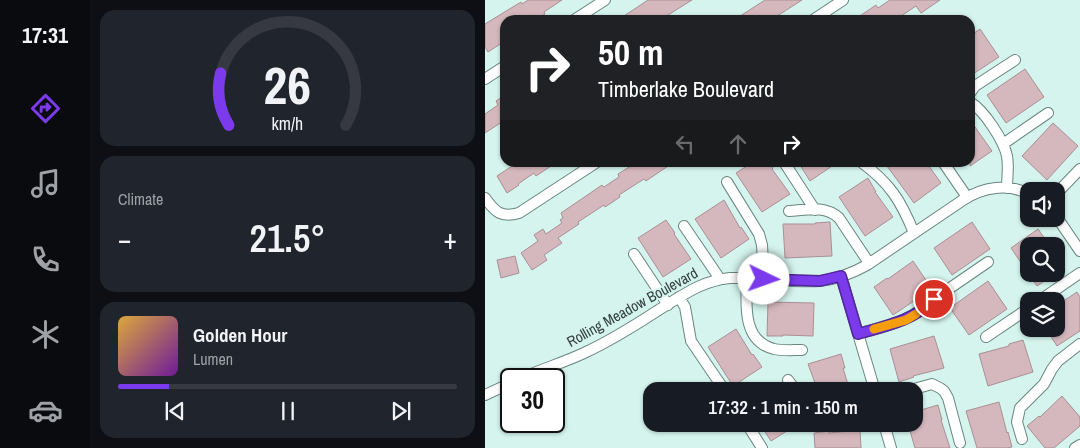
<!DOCTYPE html>
<meta charset="utf-8">
<style>
body{margin:0;font-family:"Archivo Narrow",sans-serif;background:#20242c;color:#f1f3f6;height:100vh;display:flex;flex-direction:column;font-size:19px;white-space:nowrap}
*{box-sizing:border-box;margin:0}
p{font-size:16px;color:#9ea1a6}
.icon{flex:none;width:28px;height:28px;fill:none;stroke:currentColor;stroke-width:2;stroke-linecap:round;stroke-linejoin:round}
.map{position:relative;flex:1;overflow:hidden}
.panel{display:flex;flex-direction:column;gap:10px;padding:10px;background:#0d0f14;width:395px}
.panel>*{flex:none}
.banner{position:absolute;left:15px;top:15px;width:475px;height:152px;border-radius:15px;box-shadow:0 1px 4px #0004;background:#202124;color:#fff;overflow:hidden}
.tools{position:absolute;left:535px;top:182px;display:grid;gap:10px}
.tools a{display:grid;place-items:center;width:45px;height:45px;border-radius:10px;background:#171b24;box-shadow:0 1px 4px #0004;font-size:25px}
.speed{position:absolute;left:15px;top:368px;display:flex;gap:10px;font-size:25px;font-weight:700;text-align:center}
.speed>*{display:grid;place-content:center;width:65px;height:65px;border-radius:50%;background:#171b24;box-shadow:0 1px 4px #0004;line-height:1}
.speed .limit{border:2px solid #111;border-radius:8px;background:#fff;color:#111}
.pin{position:absolute;display:grid;place-items:center;width:42px;height:42px;color:#fff;margin:-21px;border:2px solid #fff;border-radius:50%;box-shadow:0 1px 5px #0007}
.me{position:absolute;width:55px;margin:-28px;rotate:93deg;stroke-linejoin:round;filter:drop-shadow(0 0 4px #0008)}
.turn{display:flex;align-items:center;gap:18px;height:105px;padding:0 15px;font-size:22px}
.turn .icon{width:65px;height:65px;stroke-width:2.5}
.turn b{display:block;font-size:35px;line-height:42px}
.lanes{display:flex;align-items:center;height:48px;padding:0 15px;background:#0003;justify-content:center;gap:25px;direction:ltr}
.lanes .off{opacity:.35}
.big{font-size:38px;font-weight:600;line-height:1.1}
.panel .widget{flex:1;display:flex;flex-direction:column;justify-content:center;gap:8px;min-width:0;padding:0 18px;border-radius:15px;background:#20242c}
.panel .dial{align-items:center;gap:0}
.dial svg{height:130px;overflow:visible;fill:none;stroke:#363941;stroke-width:7;stroke-linecap:round;text-anchor:middle}
.dial text{fill:#f1f3f6;stroke:none}
.song{display:flex;align-items:center;gap:15px}
.cover{width:60px;height:60px;border-radius:8px;background:linear-gradient(135deg,hsl(40 70% 55%),hsl(280 70% 35%))}
.played{height:5px;border-radius:2px;background:linear-gradient(90deg,#7c3aed 15%,#363941 15%)}
.keys{display:flex;justify-content:space-around;direction:ltr}
.heat{display:flex;justify-content:space-between;align-items:center;font-size:28px;direction:ltr}
.trip{position:absolute;left:158px;top:382px;width:280px;height:50px;border-radius:15px;background:#171b24;box-shadow:0 1px 4px #0004;font-weight:600;line-height:50px;text-align:center}
main{display:flex;flex:1;min-height:0}
.dock{display:flex;flex-direction:column;width:90px;justify-content:space-around;align-items:center;background:#090b0e;color:#9ea1a6}
.dock .icon{width:35px;height:35px}
.dock .current{color:#7c3aed}
.dock b{font-size:22px;color:#f1f3f6}
.map>svg:first-child{display:block}
.building{fill:#d5b8be;stroke:#aa8f95}
.lines{fill:none;stroke-linecap:round;stroke-linejoin:round}
.minor-casing{stroke:#698680;stroke-width:12}
.minor{stroke:#fff;stroke-width:10}
.route-casing{stroke:#51269a;stroke-width:12}
.route{stroke:#7c3aed;stroke-width:9}
.slow{stroke:#f59e0b;stroke-width:9}
.labels{text-anchor:middle;dominant-baseline:central;stroke-width:4;stroke-linejoin:round;paint-order:stroke}
.street-label{font-size:15px;fill:#34403e;stroke:#d4f4ed}
</style>
<main>
<nav class="dock">
<b>17:31</b>
<svg class="icon current" aria-label="directions" viewBox="0 0 24 24"><path d="M12 3l9 9-9 9-9-9zM9 14v-3h6M13 9l2 2-2 2"/></svg>
<svg class="icon" aria-label="music" viewBox="0 0 24 24"><path d="M9 18V5l10-2v13"/><circle cx="6" cy="18" r="3"/><circle cx="16" cy="16" r="3"/></svg>
<svg class="icon" aria-label="phone" viewBox="0 0 24 24"><path d="M5 4h4l2 5-3 2q2 4 5 5l2-3 5 2v4C11 20 4 13 5 4z"/></svg>
<svg class="icon" aria-label="climate" viewBox="0 0 24 24"><path d="M12 3v18M4 7l16 10M4 17L20 7"/></svg>
<svg class="icon" aria-label="car" viewBox="0 0 24 24"><path d="M5 17H2v-5l4-1 3-4h7l3 4 3 1v5h-3M9 17h6M6 11h13"/><circle cx="7" cy="17" r="2"/><circle cx="17" cy="17" r="2"/></svg>
</nav>
<section class="panel">
<div class="widget dial"><svg viewBox="0 0 100 80">
<path d="M14 69A42 42 0 1 1 86 69"/>
<path d="M14 69A42 42 0 0 1 9 37" stroke="#7c3aed"/>
<text x="50" y="56" font-size="32" font-weight="700">26</text>
<text x="50" y="72" font-size="11">km/h</text>
</svg></div>
<div class="widget"><p>Climate</p>
<div class="heat"><a>−</a><b class="big">21.5°</b><a>+</a></div>
</div>
<div class="widget">
<div class="song"><i class="cover"></i><div><b>Golden Hour</b><p>Lumen</p></div></div>
<div class="played"></div>
<div class="keys"><svg class="icon" aria-label="previous" viewBox="0 0 24 24"><path d="M18 5L8 12l10 7zM5 5v14"/></svg><svg class="icon" aria-label="pause" viewBox="0 0 24 24"><path d="M8 5v14M16 5v14"/></svg><svg class="icon" aria-label="next" viewBox="0 0 24 24"><path d="M6 5l10 7-10 7zM19 5v14"/></svg></div>
</div>
</section>
<div class="map">
<svg width="595" height="448" viewBox="0 0 595 448">
<rect width="100%" height="100%" fill="#d4f4ed"/>
<path class="building" d="M43,0H77L59,12L60,14L52,19L49,15L42,20H20V41L3,52L0,47V24L36,2L37,4Z
M163,0H207L175,20H133Z
M280,0H317L286,20H249Z
M405,0H455L436,13L431,6L410,20H369L391,5L393,8Z
M495,29L514,57L485,76V36Z
M540,69L559,97L521,123L502,95Z
M20,95V120L0,133V114L13,105L11,101Z
M485,120L507,151L485,166Z
M568,123L593,146L562,180L537,156Z
M33,162H72L51,176L49,173L33,184L34,185L22,193L12,176Z
M152,162H189L161,181L159,179L134,195L135,197L120,207L119,205L93,222L94,224L73,238L77,243L59,255L62,260L47,270L36,253L53,241L49,235L58,229L61,234L77,223L75,220L78,218L76,213L117,185L119,187L134,177L133,174Z
M268,162H285L288,168L287,169L305,194L277,212L251,173Z
M313,162H353L325,181Z
M407,162H441L456,183L429,203L402,166Z
M383,178L391,192H390L408,217L380,236L354,197Z
M239,200L255,228L256,227L264,239L236,258L210,219Z
M181,220L190,233L189,234L206,259L178,277L153,238Z
M345,222L347,256L300,258L298,224H330V223Z
M487,222L505,249L467,275L449,248Z
M553,229L565,246H544V274H570L552,286L526,248Z
M30,256L34,273L16,278L12,260Z
M428,261L447,289L408,315L389,287L402,278L403,279Z
M503,281L522,309L484,335L465,308Z
M592,292L595,297V331L572,346L561,329H571V306Z
M283,302L329,303L328,336L298,335V336H282Z
M251,329L267,355L268,354L277,367L248,386L223,347Z
M449,336L459,368L428,376L429,377L414,382L405,349Z
M538,340L548,372L503,386L494,354L524,346V344Z
M356,354L360,368H358L365,391H333L323,364Z
M577,396L595,417V426L569,448H560L542,426L554,416L555,417Z
M514,402L522,433L523,432L527,447L522,448H492L481,411Z
M453,405L457,420H456L465,448H430L423,424H429V412Z
M275,424H313L286,441Z
M375,430L376,448H330L329,433L344,431V433Z"/>
<g class="lines">
<g class="minor-casing">
<path id="minor" d="M89,20L120,0
M328,20L358,0
M0,79L20,66
M485,93L490,86L530,60
M485,102C499,110 519,141 522,156C524,166 522,178 522,188
M518,144L563,113
M299,162L330,210
M376,162C405,183 416,201 429,233
M458,162L482,197
M242,182L274,234L277,245L279,279
M571,194L595,169
M0,198C10,212 16,218 34,213L112,162
M304,211C321,210 340,205 354,218L384,263
M571,216L595,251
M199,226L235,279
M149,254L183,305
M356,276L390,391
M262,278C261,304 257,341 289,349C298,351 308,350 317,350
M194,297L200,307L206,341L240,391
M554,301L595,273
M373,334C400,326 428,321 449,299L503,262
M501,337L544,308
M35,379C56,369 78,363 99,353C125,341 149,326 172,311C197,296 215,281 245,278C275,277 305,283 335,281C352,279 368,273 382,265L478,200C498,187 523,183 544,194
M303,380L311,391
M422,391L447,384L455,388L459,391L463,398L475,443
M0,395L26,383
M262,424L277,448
M399,424L406,448
M537,439L532,422L535,408L559,384L567,369L573,361L595,344
M590,448L595,445"/>
</g>
<use href="#minor" class="minor"/>
</g>
<g class="lines">
<g class="route-casing">
<path id="route" d="M279,279L335,281L356,276L373,334C400,326 429,321 449,299"/>
</g>
<use href="#route" class="route"/>
<path class="slow" d="M389,329L421,320L431,314"/>
</g>
<g class="labels">
<g class="street-label">
<text transform="translate(147 307) rotate(-29)">Rolling Meadow Boulevard</text>
</g>
</g>
</svg>
<div class="tools">
<a><svg class="icon" aria-label="sound" viewBox="0 0 24 24"><path d="M4 9h4l5-4v14l-5-4H4zM17 9q2 3 0 6"/></svg></a>
<a><svg class="icon" aria-label="search" viewBox="0 0 24 24"><circle cx="10" cy="10" r="6"/><path d="M15 15l6 6"/></svg></a>
<a><svg class="icon" aria-label="layers" viewBox="0 0 24 24"><path d="M12 4l9 5-9 5-9-5zM3 14l9 5 9-5"/></svg></a>
</div>
<div class="speed"><div class="limit">30</div></div>
<div class="pin" style="left:449px;top:299px;background:#d93025"><svg class="icon" aria-label="arrive" viewBox="0 0 24 24"><path d="M6 21V4h12l-3 4 3 4H6"/></svg></div>
<svg class="me" style="left:279px;top:279px" viewBox="-20 -20 40 40"><circle r="19" fill="#fff"/><path d="M0-13L10 11 0 6-10 11z" fill="#7c3aed"/></svg>
<div class="trip">17:32 · 1 min · 150 m</div>
<div class="banner">
<div class="turn"><svg class="icon" aria-label="right" viewBox="0 0 24 24"><path d="M7 20v-9h11M14 6l5 5-5 5"/></svg><div><b>50 m</b>Timberlake Boulevard</div></div>
<div class="lanes"><svg class="icon off" aria-label="left" viewBox="0 0 24 24"><path d="M17 20v-9H6M10 6l-5 5 5 5"/></svg><svg class="icon off" aria-label="ahead" viewBox="0 0 24 24"><path d="M12 20V5M6 11l6-6 6 6"/></svg><svg class="icon" aria-label="right" viewBox="0 0 24 24"><path d="M7 20v-9h11M14 6l5 5-5 5"/></svg></div>
</div>
</div>
</main>
